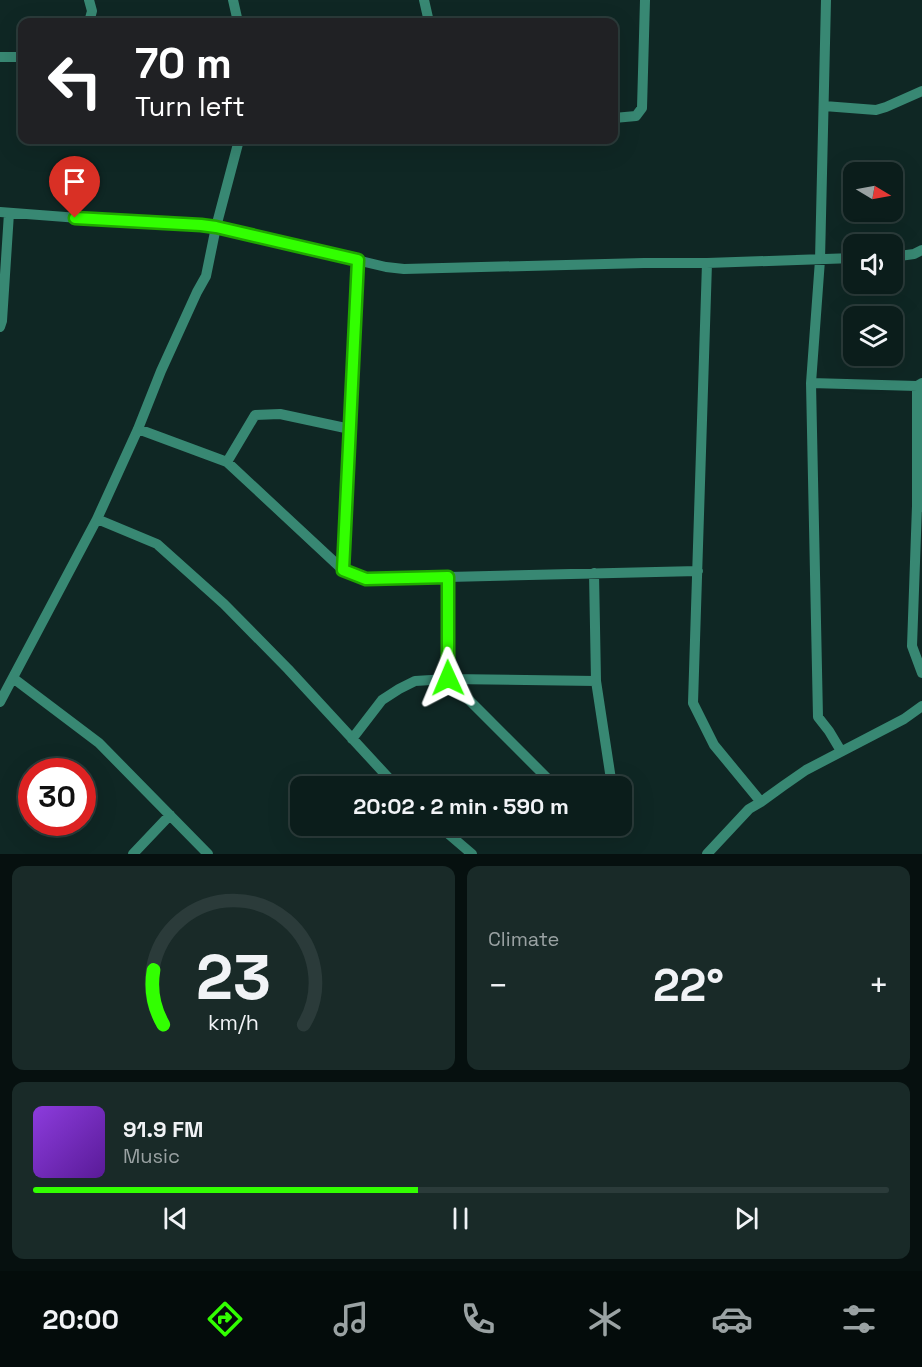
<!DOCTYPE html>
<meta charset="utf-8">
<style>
body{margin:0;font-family:"Space Grotesk",sans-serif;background:#192a28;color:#f1f3f6;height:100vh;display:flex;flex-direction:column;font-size:22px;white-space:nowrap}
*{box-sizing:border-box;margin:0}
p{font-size:20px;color:#9aa2a3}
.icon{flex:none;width:33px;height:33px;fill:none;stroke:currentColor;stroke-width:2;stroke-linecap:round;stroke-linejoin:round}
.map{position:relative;height:854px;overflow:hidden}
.details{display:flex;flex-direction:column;gap:12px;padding:12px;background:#06100f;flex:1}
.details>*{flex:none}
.top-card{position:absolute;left:18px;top:18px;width:600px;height:126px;border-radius:12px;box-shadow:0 6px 24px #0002,0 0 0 2px #2b3b3a;background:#202124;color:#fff;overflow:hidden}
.needle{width:39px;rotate:100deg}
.fabs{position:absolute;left:843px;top:162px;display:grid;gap:12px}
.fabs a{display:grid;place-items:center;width:60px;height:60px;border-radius:12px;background:#0b1d1b;box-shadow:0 6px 24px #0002,0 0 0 2px #2b3b3a;font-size:30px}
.speed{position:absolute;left:18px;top:758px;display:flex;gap:12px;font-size:30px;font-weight:700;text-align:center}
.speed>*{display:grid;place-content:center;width:78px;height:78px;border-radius:50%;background:#0b1d1b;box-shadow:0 6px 24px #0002,0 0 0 2px #2b3b3a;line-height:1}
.speed .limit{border:9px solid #d22;background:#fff;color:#111}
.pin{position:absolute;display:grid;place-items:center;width:51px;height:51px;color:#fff;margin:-62px -26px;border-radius:50% 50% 50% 0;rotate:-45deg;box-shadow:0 0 6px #0007}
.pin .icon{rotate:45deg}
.me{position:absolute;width:66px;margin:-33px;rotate:359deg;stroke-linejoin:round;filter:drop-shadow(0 0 4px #0008)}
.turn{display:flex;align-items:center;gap:21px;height:126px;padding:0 18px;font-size:27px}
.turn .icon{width:78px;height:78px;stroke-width:2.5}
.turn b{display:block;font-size:42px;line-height:51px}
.big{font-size:45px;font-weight:700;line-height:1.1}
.details .widget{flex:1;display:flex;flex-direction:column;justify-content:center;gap:9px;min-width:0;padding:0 21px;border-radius:12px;background:#192a28}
.details .dial{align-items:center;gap:0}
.dial svg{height:156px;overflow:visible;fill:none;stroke:#2b3b3a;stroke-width:7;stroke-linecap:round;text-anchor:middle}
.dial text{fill:#f1f3f6;stroke:none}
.song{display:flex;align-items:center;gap:18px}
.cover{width:72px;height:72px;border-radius:9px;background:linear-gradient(135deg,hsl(270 70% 55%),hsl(270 70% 35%))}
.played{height:6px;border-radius:3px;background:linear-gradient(90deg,#32ff01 45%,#2b3b3a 45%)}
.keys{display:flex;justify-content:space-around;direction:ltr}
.heat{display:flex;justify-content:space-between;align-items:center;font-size:33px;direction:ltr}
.details .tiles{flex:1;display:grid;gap:12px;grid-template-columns:1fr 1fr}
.widget:last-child{grid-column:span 2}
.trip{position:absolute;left:290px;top:776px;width:342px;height:60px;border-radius:12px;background:#0b1d1b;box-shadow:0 6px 24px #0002,0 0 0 2px #2b3b3a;font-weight:700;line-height:60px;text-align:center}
.tabs{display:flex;height:96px;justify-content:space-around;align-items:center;background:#040c0b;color:#9aa2a3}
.tabs .icon{width:42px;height:42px}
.tabs .current{color:#32ff01}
.tabs b{font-size:27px;color:#f1f3f6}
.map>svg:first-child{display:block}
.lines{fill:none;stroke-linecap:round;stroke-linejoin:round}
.minor{stroke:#388873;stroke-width:10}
.route-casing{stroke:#20a601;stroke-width:15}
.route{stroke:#32ff01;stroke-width:10}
</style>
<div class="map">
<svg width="922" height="854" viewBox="0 0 922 854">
<rect width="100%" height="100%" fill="#0f2724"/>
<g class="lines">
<path class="minor" d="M89,0L92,11L89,22
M233,0L238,22
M424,0L429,22
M0,57H22
M824,106L876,110L886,107L922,91
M614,118L636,116L642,108L645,0
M239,140L216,227L206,276L197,292L161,371L138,429L97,519L157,544L224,604L288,669L396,786
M0,212L118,221L201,225L216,227L386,267L404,269L644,263H707L854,258
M892,257L914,254L922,250
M707,263L693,703L714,745L761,802
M0,327L2,321L9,213
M811,383L820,260L826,0
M922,383L917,386V506L922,507
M138,429L227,462L343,570L366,579L698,571
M227,462L255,415L280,414L350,429
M917,506L912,646L922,673
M343,570L358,260
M594,573L596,681L612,786
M448,577V679L555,786
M13,678L99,743L208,854
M0,702L97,519
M352,739L382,700L399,689L415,681L448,679L596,681
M841,751L829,731L818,717L811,383L917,386
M438,825L472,854
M133,854L170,815
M707,854L749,809L761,802L783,786L806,770L904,719L922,706"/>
</g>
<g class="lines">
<g class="route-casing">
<path id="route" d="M75,218L201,225L216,227L358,260L343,570L366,579L448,577V678"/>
</g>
<use href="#route" class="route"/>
</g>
</svg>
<div class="fabs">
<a><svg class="needle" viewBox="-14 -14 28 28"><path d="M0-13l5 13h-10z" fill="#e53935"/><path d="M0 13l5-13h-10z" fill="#9aa2a3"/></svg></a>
<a><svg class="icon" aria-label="sound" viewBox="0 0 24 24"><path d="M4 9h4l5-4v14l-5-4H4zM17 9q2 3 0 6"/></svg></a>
<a><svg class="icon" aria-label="layers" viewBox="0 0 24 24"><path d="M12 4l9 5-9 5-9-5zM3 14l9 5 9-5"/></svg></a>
</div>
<div class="speed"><div class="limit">30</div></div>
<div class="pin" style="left:75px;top:218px;background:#d93025"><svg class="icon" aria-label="arrive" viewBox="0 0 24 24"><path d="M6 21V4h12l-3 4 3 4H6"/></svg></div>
<svg class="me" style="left:448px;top:678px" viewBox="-20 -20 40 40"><path d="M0-17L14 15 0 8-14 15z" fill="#32ff01" stroke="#fff" stroke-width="4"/></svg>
<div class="trip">20:02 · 2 min · 590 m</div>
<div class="top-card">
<div class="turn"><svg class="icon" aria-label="left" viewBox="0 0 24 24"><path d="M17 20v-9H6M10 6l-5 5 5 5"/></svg><div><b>70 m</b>Turn left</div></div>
</div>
</div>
<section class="details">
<div class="tiles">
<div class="widget dial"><svg viewBox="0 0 100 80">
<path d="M14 69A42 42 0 1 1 86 69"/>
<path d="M14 69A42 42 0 0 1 9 41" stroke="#32ff01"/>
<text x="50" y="56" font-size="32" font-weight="700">23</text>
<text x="50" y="72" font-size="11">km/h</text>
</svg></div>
<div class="widget"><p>Climate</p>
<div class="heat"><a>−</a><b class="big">22°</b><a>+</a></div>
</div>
<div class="widget">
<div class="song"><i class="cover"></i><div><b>91.9 FM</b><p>Music</p></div></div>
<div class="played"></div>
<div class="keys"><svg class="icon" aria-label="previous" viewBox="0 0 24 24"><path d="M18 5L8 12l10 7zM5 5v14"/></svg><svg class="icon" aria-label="pause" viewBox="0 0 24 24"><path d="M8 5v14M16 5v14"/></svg><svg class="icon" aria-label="next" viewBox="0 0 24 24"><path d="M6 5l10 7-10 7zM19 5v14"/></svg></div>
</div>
</div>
</section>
<nav class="tabs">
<b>20:00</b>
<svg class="icon current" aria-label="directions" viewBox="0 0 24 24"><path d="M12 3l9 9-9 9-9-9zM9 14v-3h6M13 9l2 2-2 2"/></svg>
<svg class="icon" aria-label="music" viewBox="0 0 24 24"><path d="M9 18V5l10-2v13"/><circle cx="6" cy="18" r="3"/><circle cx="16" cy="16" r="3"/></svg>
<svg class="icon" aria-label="phone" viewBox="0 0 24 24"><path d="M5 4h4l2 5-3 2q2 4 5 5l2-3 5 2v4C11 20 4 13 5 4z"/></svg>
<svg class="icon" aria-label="climate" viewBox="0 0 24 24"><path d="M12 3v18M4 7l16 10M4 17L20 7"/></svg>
<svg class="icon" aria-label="car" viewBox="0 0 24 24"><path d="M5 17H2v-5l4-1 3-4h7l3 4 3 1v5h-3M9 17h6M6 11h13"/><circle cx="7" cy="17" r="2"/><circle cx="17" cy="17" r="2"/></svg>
<svg class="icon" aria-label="filters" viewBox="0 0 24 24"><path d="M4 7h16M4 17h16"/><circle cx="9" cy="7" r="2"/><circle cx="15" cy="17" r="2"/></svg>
</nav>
